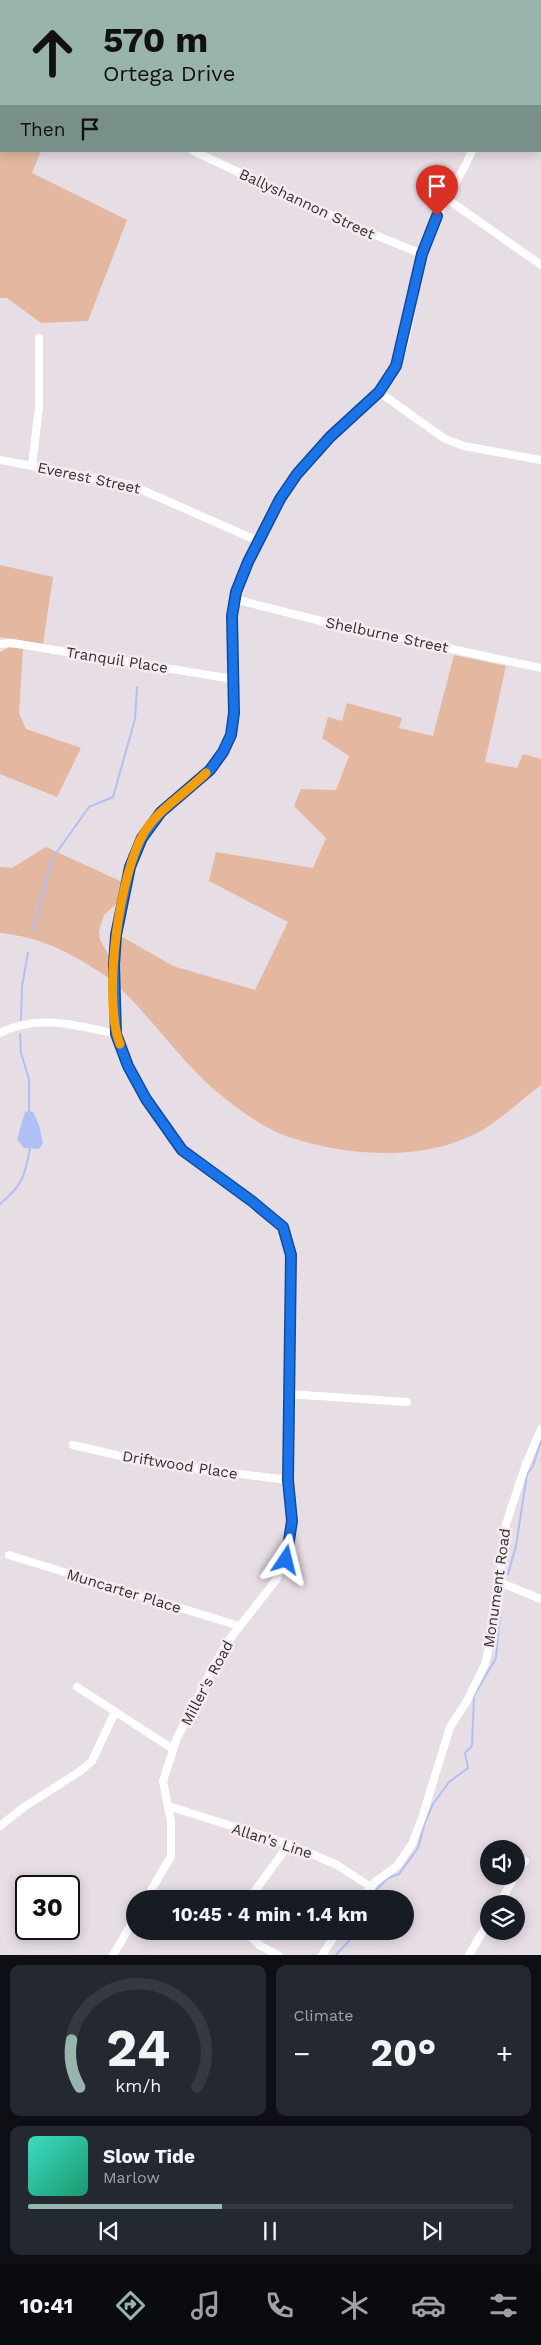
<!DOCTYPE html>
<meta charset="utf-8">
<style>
body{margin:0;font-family:"Work Sans",sans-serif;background:#242831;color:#f1f3f6;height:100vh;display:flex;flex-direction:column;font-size:19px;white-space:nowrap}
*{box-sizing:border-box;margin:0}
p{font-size:16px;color:#9ea1a6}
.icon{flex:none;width:28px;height:28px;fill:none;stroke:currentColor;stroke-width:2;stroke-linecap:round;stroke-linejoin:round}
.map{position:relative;height:1955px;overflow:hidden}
.sheet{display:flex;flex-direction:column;gap:10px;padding:10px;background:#0d0f14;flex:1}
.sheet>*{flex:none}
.guide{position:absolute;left:0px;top:0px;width:541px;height:152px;box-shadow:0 2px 12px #0003;background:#98b4ad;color:#111;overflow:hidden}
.fabs{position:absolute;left:480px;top:1840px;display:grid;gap:10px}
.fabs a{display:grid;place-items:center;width:45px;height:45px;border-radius:50%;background:#171b24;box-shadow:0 2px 12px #0003;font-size:25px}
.speed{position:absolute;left:15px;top:1875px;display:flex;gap:10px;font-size:25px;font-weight:700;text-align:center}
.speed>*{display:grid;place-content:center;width:65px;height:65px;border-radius:50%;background:#171b24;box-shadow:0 2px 12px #0003;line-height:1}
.speed .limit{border:2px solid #111;border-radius:8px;background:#fff;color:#111}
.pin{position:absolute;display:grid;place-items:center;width:42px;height:42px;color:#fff;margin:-51px -21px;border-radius:50% 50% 50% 0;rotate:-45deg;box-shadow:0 0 5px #0007}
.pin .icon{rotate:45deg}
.me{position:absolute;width:55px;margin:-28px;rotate:10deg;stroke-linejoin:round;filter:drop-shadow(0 0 4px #0008)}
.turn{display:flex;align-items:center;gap:18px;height:105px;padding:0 20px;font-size:22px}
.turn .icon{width:65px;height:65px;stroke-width:2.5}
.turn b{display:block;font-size:35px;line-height:42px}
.then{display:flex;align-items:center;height:48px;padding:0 20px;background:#0003;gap:10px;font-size:19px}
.big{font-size:38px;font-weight:700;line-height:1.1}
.sheet .card{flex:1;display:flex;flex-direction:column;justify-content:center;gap:8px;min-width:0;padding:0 18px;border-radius:10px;background:#242831}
.sheet .dial{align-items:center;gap:0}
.dial svg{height:130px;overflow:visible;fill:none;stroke:#363941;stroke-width:7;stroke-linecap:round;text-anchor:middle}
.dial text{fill:#f1f3f6;stroke:none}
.song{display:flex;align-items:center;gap:15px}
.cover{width:60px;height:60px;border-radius:8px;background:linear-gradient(135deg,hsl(170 70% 55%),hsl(160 70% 35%))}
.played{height:5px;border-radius:2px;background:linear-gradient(90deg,#98b4ad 40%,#363941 40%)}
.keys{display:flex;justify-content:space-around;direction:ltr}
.heat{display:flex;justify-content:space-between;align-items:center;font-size:28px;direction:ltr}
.sheet .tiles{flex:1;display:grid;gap:10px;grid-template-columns:1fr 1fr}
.card:last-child{grid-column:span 2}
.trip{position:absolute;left:126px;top:1890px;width:288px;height:50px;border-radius:25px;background:#171b24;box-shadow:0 2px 12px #0003;font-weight:700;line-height:50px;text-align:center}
.menu{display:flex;height:80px;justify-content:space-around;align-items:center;background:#090b0e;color:#9ea1a6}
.menu .icon{width:35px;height:35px}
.menu .selected{color:#98b4ad}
.menu b{font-size:22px;color:#f1f3f6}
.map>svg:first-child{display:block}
.green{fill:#e4b7a0}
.water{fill:#b0c0f5}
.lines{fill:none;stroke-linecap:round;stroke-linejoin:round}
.stream{stroke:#b0c0f5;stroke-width:2}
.minor{stroke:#fff;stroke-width:8}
.route-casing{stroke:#114b97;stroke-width:12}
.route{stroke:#1a73e8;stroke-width:9}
.slow{stroke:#f59e0b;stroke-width:9}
.labels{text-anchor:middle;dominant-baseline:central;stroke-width:5;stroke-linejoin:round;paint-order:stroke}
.street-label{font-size:15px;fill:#333032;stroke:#f5ebf1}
</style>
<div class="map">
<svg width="541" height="1955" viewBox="0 0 541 1955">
<rect width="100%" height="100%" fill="#e7dde4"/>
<path class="green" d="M0,0H531L533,1H1V151H41L32,173L127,220L88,321L41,323L7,298H0Z
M0,565L53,577L43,644L0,637Z
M9,647L23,649L19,713L26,729L81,748L57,797L0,774V652Z
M454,655L506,666L485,762L517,768L523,754L541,759V1085C522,1099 504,1117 484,1129C428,1162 352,1157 292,1138C269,1131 246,1115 227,1100C185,1068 155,1021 117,985L119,935L173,966L255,990L288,922L209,881L216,852L313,868L326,838L294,806L301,789L336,790L349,756L322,738L328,717L342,721L347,703L402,718L399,728L433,736Z
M46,847L122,882L117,903L104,915L99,931L100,940L110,957V979C75,955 43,937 0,933V867L12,868Z"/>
<path class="water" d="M29,1111L33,1112L39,1125L43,1143L39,1149L24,1148L17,1139L25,1112Z"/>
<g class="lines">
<path class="stream" d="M33,931L52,859L89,807L113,797L135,719L137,687
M21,1020L22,986L28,953
M20,1034L21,1053L29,1079V1111
M0,1204C22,1186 25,1176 30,1148
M508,1574L516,1546L527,1474L533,1466L541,1441
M372,1899L373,1893L388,1878L399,1874L418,1848L425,1822L433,1804L449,1782L468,1768L465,1753L472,1746L474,1696L496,1658L502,1592
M336,1955L348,1942L354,1931"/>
<path class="minor" d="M540,28L541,26
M193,151L363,230L422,254
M447,199L541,265
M379,392L445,439L464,446L541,460
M0,460L131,485L258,541
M32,466L39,407V338
M234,599L333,624L541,668
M0,644L12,643L233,679
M0,1033C37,1014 77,1025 116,1034
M287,1394L407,1402
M73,1445L151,1463L288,1480
M9,1555L239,1626
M499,1582L541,1599
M77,1687L173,1749
M168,1806L289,1844L337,1865L371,1887
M0,1826L24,1807L79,1772L92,1761L115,1712
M516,1875L525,1861
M146,1899L171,1856V1822L163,1781L177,1738L212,1669L229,1640L276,1580L285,1560L293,1521L288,1480L291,1255C288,1246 287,1232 281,1225C256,1196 211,1178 183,1151C159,1128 124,1067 116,1035C113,1020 114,1004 114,989C114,936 119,859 156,818C180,790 216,774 230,738C235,724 234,709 234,694C233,656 226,615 240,579C259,532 285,484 320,447C344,423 374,404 392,374C412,340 412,287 424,249C435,214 457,185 472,151
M249,1899L289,1844
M362,1899L375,1882L397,1866L412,1844L423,1815L450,1727L467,1701L485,1664L494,1627L506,1524L526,1464L541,1429
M499,1904L515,1876
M245,1931L259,1945L278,1955
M113,1955L135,1918
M322,1955L338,1931
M469,1955L489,1921"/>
</g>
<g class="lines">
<g class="route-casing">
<path id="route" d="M286,1560L292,1521L288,1480L291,1255L283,1227L253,1202L182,1150L146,1099L128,1066L116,1034L114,965L116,935L130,867L142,838L161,812L210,770L223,752L231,735L234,713L232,616L236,592L248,562L280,499L297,474L330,437L379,392L396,366L422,254L437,216"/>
</g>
<use href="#route" class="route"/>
<path class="slow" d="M120,1044C102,999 119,873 145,831C161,807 186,793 206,773"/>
</g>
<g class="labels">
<g class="street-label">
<text transform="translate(307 204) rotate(25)">Ballyshannon Street</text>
<text transform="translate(89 478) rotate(12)">Everest Street</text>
<text transform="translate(387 635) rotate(12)">Shelburne Street</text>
<text transform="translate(117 660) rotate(9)">Tranquil Place</text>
<text transform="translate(180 1465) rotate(9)">Driftwood Place</text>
<text transform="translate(497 1588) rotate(-82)">Monument Road</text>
<text transform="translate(124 1591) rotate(17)">Muncarter Place</text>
<text transform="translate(207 1683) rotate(-62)">Miller's Road</text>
<text transform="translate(272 1841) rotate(18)">Allan's Line</text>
</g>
</g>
</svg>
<div class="fabs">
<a><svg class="icon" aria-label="sound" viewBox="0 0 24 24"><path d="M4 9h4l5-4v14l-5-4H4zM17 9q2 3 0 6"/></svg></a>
<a><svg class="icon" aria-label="layers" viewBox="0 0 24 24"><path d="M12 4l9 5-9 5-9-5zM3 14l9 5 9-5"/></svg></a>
</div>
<div class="speed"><div class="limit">30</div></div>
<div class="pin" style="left:437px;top:216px;background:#d93025"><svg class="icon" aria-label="arrive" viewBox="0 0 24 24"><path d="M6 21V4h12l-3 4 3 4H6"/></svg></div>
<svg class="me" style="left:286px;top:1560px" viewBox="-20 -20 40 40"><path d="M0-17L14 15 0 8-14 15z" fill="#1a73e8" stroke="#fff" stroke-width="4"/></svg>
<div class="trip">10:45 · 4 min · 1.4 km</div>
<div class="guide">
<div class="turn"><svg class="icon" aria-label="ahead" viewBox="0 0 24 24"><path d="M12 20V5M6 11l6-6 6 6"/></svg><div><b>570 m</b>Ortega Drive</div></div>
<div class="then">Then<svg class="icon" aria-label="arrive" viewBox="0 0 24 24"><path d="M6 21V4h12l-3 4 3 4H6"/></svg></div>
</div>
</div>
<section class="sheet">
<div class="tiles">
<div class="card dial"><svg viewBox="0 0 100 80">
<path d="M14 69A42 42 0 1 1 86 69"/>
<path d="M14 69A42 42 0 0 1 9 40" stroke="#98b4ad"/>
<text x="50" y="56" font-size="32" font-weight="700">24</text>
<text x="50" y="72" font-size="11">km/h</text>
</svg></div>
<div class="card"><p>Climate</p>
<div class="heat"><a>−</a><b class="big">20°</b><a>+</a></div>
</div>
<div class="card">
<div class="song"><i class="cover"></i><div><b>Slow Tide</b><p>Marlow</p></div></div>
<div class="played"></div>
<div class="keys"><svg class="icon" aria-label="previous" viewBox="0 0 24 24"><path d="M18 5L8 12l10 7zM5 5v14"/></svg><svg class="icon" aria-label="pause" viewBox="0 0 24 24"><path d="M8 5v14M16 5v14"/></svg><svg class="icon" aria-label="next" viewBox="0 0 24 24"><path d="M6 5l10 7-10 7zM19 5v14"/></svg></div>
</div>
</div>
</section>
<nav class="menu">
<b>10:41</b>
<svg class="icon selected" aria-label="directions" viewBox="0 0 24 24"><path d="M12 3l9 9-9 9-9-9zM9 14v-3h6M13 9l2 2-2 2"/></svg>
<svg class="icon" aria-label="music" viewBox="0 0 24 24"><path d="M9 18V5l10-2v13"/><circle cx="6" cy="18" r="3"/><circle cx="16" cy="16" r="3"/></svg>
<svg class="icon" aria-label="phone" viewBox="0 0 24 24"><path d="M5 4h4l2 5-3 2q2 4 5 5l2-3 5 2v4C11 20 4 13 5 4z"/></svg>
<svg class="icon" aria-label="climate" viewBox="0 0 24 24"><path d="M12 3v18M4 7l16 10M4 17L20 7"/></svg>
<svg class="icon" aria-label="car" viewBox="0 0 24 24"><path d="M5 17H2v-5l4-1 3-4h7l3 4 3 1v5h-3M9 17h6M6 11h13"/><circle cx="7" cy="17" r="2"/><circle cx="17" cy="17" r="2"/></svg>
<svg class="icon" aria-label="filters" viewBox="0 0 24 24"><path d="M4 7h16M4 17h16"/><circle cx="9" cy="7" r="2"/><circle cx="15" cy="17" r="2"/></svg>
</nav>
